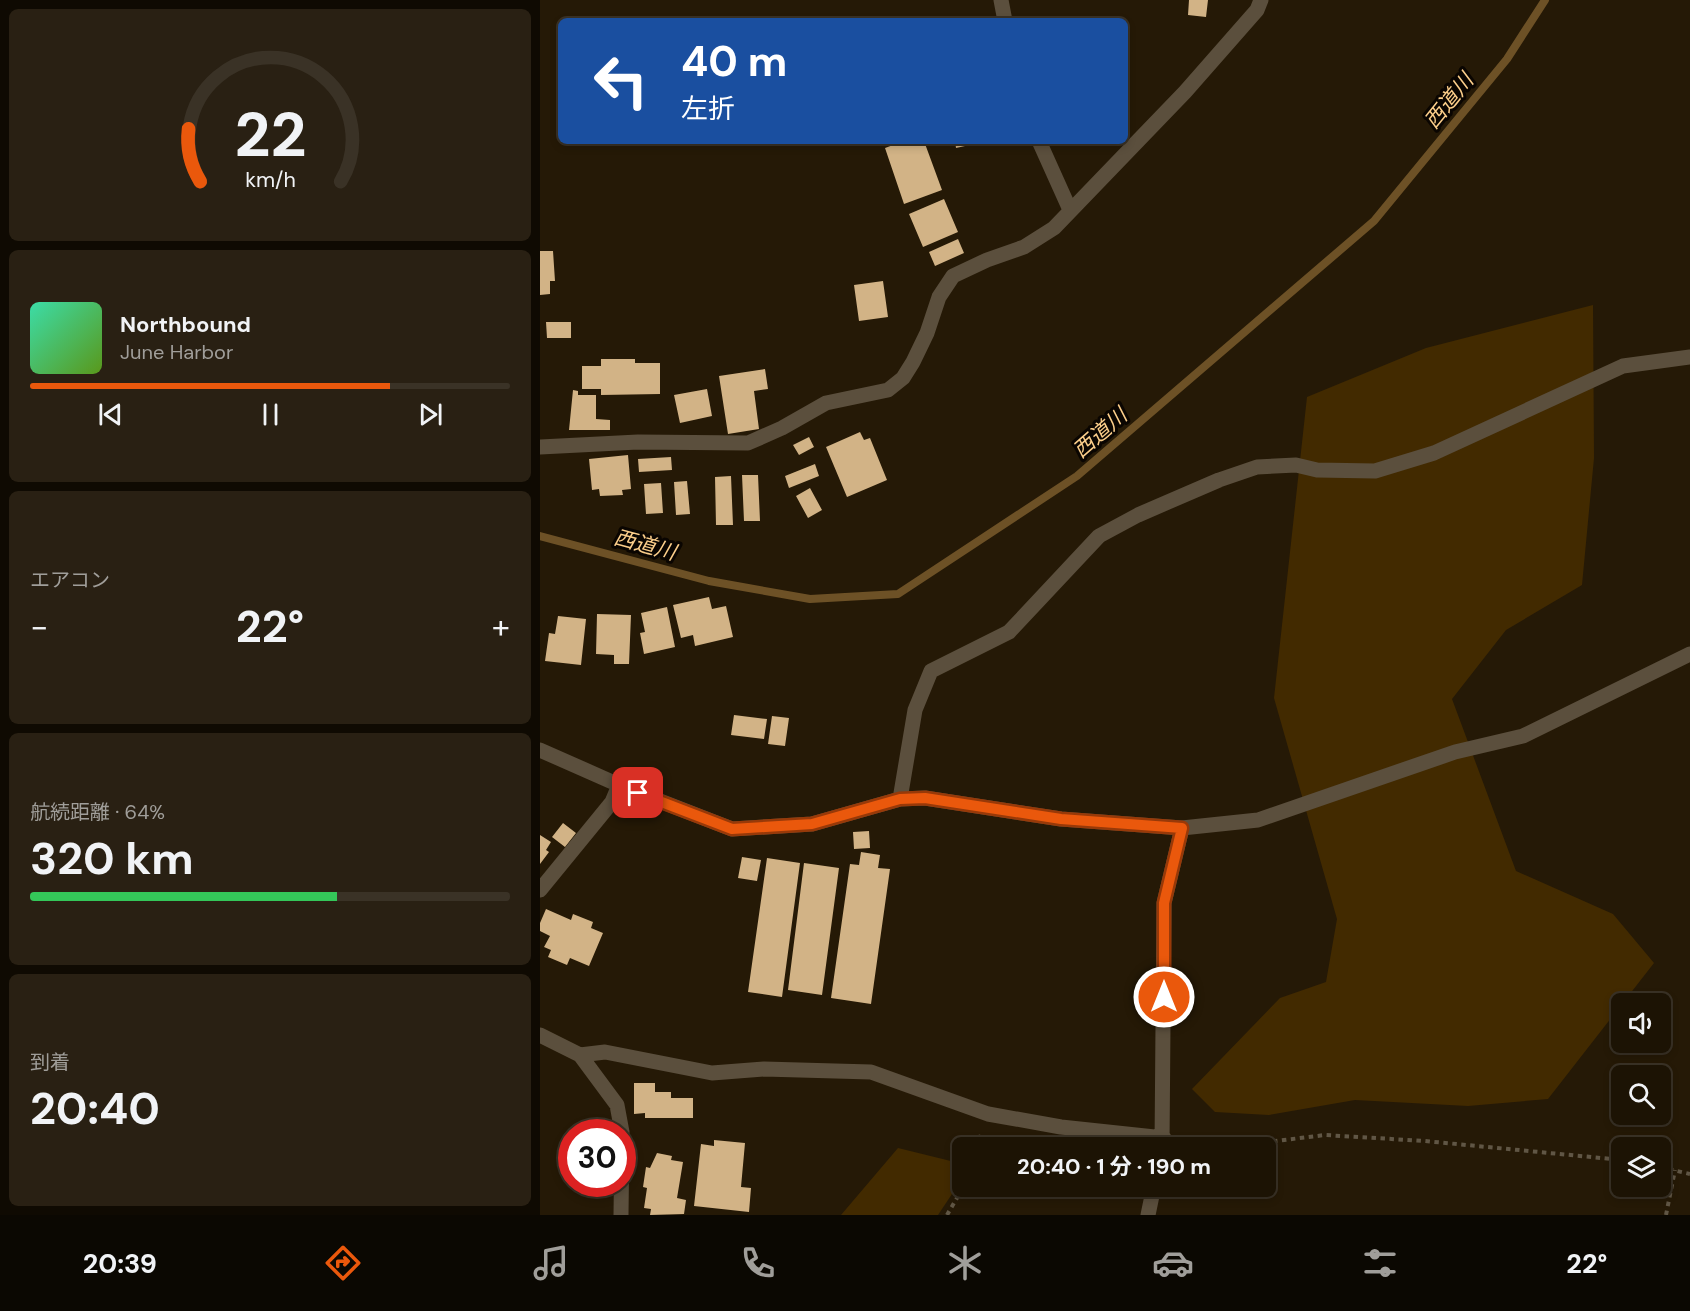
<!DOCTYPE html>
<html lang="ja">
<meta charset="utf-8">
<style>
body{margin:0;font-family:"DM Sans","Noto Sans JP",sans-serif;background:#292013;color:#f1f3f6;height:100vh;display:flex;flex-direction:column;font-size:22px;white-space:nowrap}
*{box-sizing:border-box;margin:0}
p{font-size:20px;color:#a09e9a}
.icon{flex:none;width:33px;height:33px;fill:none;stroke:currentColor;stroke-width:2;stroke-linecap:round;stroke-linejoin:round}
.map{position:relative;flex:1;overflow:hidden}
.details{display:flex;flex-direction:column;gap:9px;padding:9px;background:#0f0a02;width:540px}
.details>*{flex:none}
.hud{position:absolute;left:18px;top:18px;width:570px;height:126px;border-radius:9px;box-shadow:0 3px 9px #0003,0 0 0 2px #3a3226;background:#1a4fa0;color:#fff;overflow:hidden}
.buttons{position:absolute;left:1071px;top:993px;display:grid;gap:12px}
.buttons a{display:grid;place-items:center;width:60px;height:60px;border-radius:9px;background:#1c1304;box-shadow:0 3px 9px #0003,0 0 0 2px #3a3226;font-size:30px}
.speed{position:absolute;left:18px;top:1119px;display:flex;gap:12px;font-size:30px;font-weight:700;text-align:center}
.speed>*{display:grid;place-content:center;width:78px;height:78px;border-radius:50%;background:#1c1304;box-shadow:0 3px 9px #0003,0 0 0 2px #3a3226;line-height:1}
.speed .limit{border:9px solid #d22;background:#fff;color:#111}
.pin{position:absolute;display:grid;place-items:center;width:51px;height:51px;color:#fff;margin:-26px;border-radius:12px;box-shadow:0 3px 9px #0006}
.me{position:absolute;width:66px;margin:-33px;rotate:0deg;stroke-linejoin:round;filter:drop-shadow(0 0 4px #0008)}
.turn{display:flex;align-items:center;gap:21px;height:126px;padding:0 24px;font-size:27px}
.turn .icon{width:78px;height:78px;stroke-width:2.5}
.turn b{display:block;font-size:42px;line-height:51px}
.big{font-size:45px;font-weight:700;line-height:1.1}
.details .card{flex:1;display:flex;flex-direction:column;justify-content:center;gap:9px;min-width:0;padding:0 21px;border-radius:9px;background:#292013}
.details .dial{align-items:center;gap:0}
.dial svg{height:156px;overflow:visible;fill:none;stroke:#3a3226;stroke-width:7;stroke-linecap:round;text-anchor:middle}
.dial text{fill:#f1f3f6;stroke:none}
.song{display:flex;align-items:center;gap:18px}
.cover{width:72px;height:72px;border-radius:9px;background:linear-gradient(135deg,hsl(160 70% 55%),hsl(90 70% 35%))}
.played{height:6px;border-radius:3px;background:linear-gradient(90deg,#ea580c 75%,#3a3226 75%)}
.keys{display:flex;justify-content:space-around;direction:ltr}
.heat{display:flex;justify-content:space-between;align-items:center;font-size:33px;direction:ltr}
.charge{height:9px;border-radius:4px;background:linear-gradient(90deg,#34c759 64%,#3a3226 0)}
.trip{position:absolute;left:412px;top:1137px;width:324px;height:60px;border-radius:9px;background:#1c1304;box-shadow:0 3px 9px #0003,0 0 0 2px #3a3226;font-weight:700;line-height:60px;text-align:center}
.dock{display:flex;height:96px;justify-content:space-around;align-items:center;background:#0b0802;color:#a09e9a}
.dock .icon{width:42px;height:42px}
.dock .selected{color:#ea580c}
.dock b{font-size:27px;color:#f1f3f6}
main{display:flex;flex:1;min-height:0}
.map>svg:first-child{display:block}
.green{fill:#422a00}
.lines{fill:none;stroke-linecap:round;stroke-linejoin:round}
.stream{stroke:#6d5126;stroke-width:8}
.building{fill:#d2b386}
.path{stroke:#605645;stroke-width:4;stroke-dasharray:4.5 4.5;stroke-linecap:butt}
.street{stroke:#5b4f3d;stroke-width:15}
.route-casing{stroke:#983908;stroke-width:15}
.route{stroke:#ea580c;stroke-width:10}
.labels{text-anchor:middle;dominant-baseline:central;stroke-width:6;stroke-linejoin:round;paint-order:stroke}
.water-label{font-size:21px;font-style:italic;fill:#fcce8a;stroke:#0a0501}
</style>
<main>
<section class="details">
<div class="card dial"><svg viewBox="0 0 100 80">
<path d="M14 69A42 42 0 1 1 86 69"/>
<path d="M14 69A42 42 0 0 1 8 42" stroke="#ea580c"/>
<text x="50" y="56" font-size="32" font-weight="700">22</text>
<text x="50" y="72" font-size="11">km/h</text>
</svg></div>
<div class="card">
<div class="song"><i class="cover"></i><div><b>Northbound</b><p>June Harbor</p></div></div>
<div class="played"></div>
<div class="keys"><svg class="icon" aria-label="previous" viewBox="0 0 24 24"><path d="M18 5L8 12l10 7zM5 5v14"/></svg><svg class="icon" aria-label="pause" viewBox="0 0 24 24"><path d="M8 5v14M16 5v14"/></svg><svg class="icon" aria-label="next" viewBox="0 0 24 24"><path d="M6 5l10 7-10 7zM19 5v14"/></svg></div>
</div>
<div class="card"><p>エアコン</p>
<div class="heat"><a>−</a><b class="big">22°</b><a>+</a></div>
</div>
<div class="card"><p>航続距離 · 64%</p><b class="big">320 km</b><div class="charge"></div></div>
<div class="card"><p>到着</p><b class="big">20:40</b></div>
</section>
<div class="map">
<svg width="1150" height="1215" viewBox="0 0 1150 1215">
<rect width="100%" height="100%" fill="#251906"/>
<path class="green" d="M1053,305L1054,458L1042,585L966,630L912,699L976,871L1073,914L1114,963L1008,1099L928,1106L815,1100L729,1115L675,1112L652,1089L740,998L786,982L797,919L734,698L767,397L886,348Z
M358,1148L423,1164L416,1188L398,1215H301Z"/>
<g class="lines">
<path class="stream" d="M0,536L169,581L270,599L358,594L537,476L834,221L967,59L1005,0"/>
</g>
<path class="building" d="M649,0H668L666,17L648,15Z
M364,141H384L402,190L364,204L345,148Z
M415,141H443V142L416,148Z
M404,199L418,232L383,247L369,214Z
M418,239L424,253L395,266L389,252Z
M0,251H13L15,281H10V294L0,295Z
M343,281L348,317L319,321L314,285Z
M6,322H31V338H7Z
M61,359H95V363H120V394L61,395V389H42V366H61Z
M225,369L228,389L214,391L219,429L188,434L179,376Z
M167,389L172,416L140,423L134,395Z
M33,390L38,391V395H56V419L70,420V430H29Z
M320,432L324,440L330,438L347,480L307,497L286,447Z
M269,437L274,447L259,455L253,445Z
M88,455L91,489L82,490L83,495L60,496L59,489L52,490L49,459Z
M131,457L132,470L99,472L98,459Z
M275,464L279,476L249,488L245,476Z
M202,475H218L220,521H204Z
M191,476L193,525H176L175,477Z
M147,481L150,514L136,515L134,482Z
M121,483L123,513L106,514L104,484Z
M270,488L282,510L268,518L256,496Z
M169,597L172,609L186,606L193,637L155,646L153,635L141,638L133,605Z
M127,607L135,647L104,654L100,633L105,632L101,613Z
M57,614L91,615L89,664H74V655L56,654Z
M18,616L46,619L41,665L5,661L9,633L15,634Z
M194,715L227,719L224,739L191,735Z
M232,716L249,718L245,746L228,744Z
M23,823L36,833L25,847L12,837Z
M329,831L330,848L314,849L313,832Z
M0,835L11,842L6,850L9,852L0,864Z
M321,852L340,855L338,868L350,869L331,1004L291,998L310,864L319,865Z
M202,857L221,860L217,881L198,878Z
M227,858L260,863L242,997L208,992Z
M264,863L299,868L282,995L248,990Z
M6,909L31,920L33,914L53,922L51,928L63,933L49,966L30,958L27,965L8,957L11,950L4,947L10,936L0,931V923Z
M94,1083H115V1092H131V1098H153V1118H105V1113L94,1114Z
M174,1140L205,1143L201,1187L211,1188L209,1212L154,1206L161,1144L174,1146Z
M117,1153L132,1156L131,1160L143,1162L137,1198L146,1200L144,1214L110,1215L111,1209L104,1208L107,1188L103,1187L106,1167L110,1168Z"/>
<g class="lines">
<path class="path" d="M643,1138L736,1141L785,1135L885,1141L1082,1160
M437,1148L442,1131
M1120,1167L1150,1174
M407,1215L424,1186
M1126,1215L1135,1170"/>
<path class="street" d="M461,0L465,21
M499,141L530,210
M0,447L98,442L208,443L242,428L286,403L348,390L363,378L373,362L387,333L399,297L413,276L447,260L484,247L514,228L645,92L717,10L721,0
M0,750L79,785L192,829L272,824L360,799L385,798L521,819L642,828L718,820L915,752L983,736L1150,654
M360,799L375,710L391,671L469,632L559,536L598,515L679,480L717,467L756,465L777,470L835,471L894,453L1083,366L1150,357
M0,890L72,802L79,785
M0,1035L40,1055L77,1105L82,1132
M40,1055L65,1052L172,1073L224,1069L331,1072L448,1114L521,1127L624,1138
M622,1147L624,903L642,828
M81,1215L82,1134
M608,1215L614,1186"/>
</g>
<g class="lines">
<g class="route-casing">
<path id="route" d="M98,793L192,829L272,824L360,799L385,798L521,819L642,828L624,903V997"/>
</g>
<use href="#route" class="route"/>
</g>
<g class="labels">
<g class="water-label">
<text transform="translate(909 101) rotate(-51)">西道川</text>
<text transform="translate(560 433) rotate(-41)">西道川</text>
<text transform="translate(105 545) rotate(15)">西道川</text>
</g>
</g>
</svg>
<div class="buttons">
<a><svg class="icon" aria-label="sound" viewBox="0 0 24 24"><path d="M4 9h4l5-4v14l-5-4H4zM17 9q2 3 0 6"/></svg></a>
<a><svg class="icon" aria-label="search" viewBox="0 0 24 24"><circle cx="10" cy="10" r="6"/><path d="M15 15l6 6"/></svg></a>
<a><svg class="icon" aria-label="layers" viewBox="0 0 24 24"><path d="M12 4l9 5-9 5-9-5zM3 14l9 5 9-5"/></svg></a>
</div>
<div class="speed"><div class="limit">30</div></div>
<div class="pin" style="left:98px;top:793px;background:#d93025"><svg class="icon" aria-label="arrive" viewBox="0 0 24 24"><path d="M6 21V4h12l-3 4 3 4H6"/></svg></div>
<svg class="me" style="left:624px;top:997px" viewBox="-20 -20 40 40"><circle r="17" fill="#ea580c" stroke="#fff" stroke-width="3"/><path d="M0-11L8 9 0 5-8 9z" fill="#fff"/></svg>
<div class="trip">20:40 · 1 分 · 190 m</div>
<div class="hud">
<div class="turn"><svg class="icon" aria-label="left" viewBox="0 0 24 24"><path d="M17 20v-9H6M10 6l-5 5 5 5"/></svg><div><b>40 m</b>左折</div></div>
</div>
</div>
</main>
<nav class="dock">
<b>20:39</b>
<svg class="icon selected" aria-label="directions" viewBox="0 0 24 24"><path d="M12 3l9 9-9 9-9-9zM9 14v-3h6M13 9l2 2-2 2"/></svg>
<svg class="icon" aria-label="music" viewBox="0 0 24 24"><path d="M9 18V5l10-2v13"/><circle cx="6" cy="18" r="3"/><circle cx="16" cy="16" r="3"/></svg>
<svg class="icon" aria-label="phone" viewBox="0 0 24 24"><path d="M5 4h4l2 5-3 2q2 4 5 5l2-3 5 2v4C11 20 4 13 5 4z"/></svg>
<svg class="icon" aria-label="climate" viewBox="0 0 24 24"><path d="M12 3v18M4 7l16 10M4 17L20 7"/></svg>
<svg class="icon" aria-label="car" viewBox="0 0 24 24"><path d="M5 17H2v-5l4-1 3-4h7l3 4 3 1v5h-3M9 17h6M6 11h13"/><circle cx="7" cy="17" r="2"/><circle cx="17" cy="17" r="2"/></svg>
<svg class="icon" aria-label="filters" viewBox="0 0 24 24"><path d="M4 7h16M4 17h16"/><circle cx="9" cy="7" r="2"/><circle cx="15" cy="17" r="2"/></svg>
<b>22°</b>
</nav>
